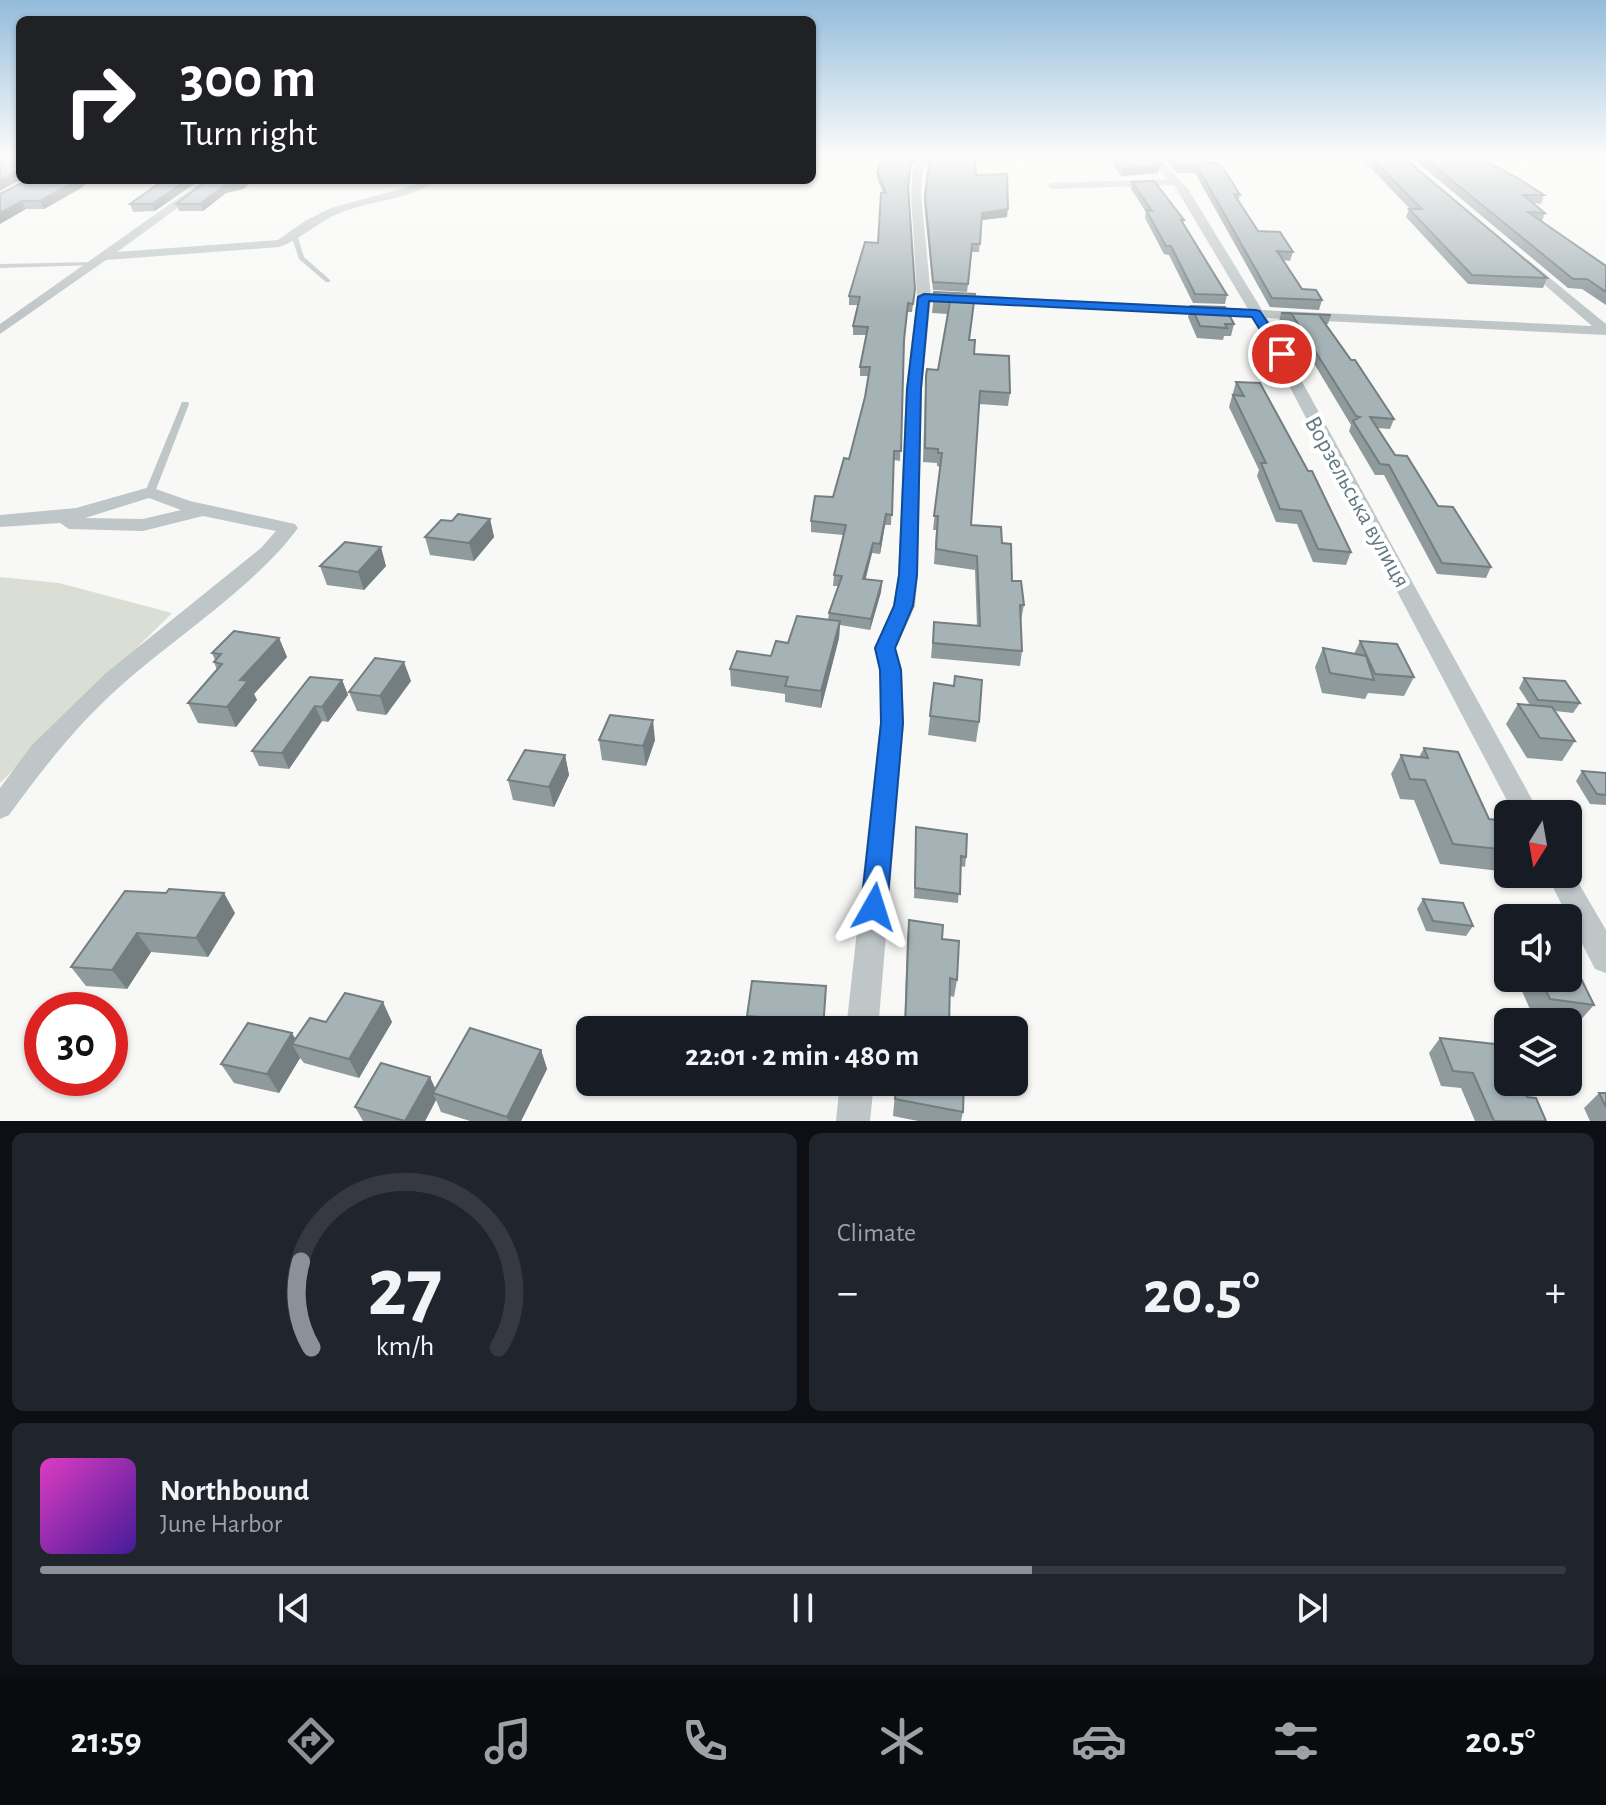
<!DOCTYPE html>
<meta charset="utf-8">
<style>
body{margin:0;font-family:"Alegreya Sans",sans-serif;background:#20242c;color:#f1f3f6;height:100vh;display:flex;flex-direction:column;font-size:30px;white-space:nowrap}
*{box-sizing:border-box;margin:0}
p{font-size:26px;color:#9ea1a6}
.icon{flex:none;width:44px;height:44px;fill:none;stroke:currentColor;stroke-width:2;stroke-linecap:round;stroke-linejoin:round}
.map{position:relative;height:1121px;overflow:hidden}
.drawer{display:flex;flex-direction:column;gap:12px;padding:12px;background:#0d0f14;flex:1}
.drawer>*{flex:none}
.banner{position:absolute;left:16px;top:16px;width:800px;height:168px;border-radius:12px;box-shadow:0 2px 6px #0004;background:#202124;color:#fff;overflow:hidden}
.needle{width:52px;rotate:191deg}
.buttons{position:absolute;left:1494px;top:800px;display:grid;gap:16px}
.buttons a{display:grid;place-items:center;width:88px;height:88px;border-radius:12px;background:#171b24;box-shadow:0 2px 6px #0004;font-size:40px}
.speed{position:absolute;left:24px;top:992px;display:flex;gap:16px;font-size:40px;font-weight:700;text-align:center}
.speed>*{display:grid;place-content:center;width:104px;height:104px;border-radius:50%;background:#171b24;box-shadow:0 2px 6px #0004;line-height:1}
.speed .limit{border:12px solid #d22;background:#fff;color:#111}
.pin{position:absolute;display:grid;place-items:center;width:68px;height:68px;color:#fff;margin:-34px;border:4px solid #fff;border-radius:50%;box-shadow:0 2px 8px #0007}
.me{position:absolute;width:88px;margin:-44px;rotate:6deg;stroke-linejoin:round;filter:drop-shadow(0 0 6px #0008)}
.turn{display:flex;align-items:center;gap:28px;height:168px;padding:0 32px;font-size:36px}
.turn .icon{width:104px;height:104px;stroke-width:2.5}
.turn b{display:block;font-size:56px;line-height:68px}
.big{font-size:60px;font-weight:700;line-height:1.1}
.drawer .tile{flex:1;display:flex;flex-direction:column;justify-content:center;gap:12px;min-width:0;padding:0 28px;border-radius:12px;background:#20242c}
.drawer .dial{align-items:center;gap:0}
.dial svg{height:208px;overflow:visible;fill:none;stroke:#363941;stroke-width:7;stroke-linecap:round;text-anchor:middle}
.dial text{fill:#f1f3f6;stroke:none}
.song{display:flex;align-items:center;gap:24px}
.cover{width:96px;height:96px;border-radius:12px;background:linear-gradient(135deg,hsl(310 70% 55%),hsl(260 70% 35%))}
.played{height:8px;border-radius:4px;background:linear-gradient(90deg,#8c9099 65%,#363941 65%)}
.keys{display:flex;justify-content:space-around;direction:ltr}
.heat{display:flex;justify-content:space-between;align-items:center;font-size:44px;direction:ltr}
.drawer .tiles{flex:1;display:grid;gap:12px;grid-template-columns:1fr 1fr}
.tile:last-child{grid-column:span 2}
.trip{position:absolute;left:576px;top:1016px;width:452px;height:80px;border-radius:12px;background:#171b24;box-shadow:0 2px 6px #0004;font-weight:700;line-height:80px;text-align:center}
.tab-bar{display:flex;height:128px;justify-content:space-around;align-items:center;background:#090b0e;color:#9ea1a6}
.tab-bar .icon{width:56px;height:56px}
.tab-bar .selected{color:#8c9099}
.tab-bar b{font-size:36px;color:#f1f3f6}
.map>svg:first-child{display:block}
.green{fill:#daded5}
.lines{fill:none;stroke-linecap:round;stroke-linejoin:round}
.lane{fill:#bfc6c8;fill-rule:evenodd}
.street{fill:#bfc6c8;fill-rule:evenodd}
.wall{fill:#8f9a9d}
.shaded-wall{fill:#747d7f}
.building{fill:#a6b3b6;stroke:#747d7f;stroke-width:2}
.route{fill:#1a73e8;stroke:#114b97;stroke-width:2}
.labels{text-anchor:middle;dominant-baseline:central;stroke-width:8;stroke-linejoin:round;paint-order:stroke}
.street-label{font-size:24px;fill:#637a82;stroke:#fff}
</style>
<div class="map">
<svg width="1606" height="1121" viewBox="0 0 1606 1121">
<rect width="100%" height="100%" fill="#f8f8f6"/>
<path class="green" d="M0,577L59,583L172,613L0,783Z"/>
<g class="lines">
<path class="lane" d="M295,236L298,238L304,257L330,280V282H326L299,259L292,238Z
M96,262L97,263L94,265L0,268V264Z
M182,402H188L189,404L155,492L153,494H147L145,492Z"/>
<path class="street" d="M922,156H932L923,168L921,193L931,297L922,389L918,575L915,606L896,648L902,670L904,723L878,1030H846L880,723V670L874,648L893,606L898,575L906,389L917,297L911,193L913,168Z
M1147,156H1157L1188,189L1262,310L1592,326L1524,267L1522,264L1528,260L1606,324V335L1267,318L1540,814H1514L1253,317L947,302L940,298L947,294L1248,309L1174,185L1052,189L1047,186L1052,183L1168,179Z
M204,180H216L117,252L278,240L305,221L331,208L415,185L424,180H436C415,199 368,201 340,213C318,221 301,240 279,247L106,260L0,334V324Z
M150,487L190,501L295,524L298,528C258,583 178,636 125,682C80,721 44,767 9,815L0,819V788L32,745L106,673L261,548L276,531L203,516L143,531L69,529L60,523L0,527V515L76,508ZM149,498L181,510L143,519L85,518Z
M1568,865L1606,930V973L1595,969L1546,874H1568Z
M840,1082H874L870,1121H836Z"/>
</g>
<path class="wall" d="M1107,156H1151L1160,165L1158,173L1121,176Z
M1161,156H1199L1240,195L1238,201L1258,231L1293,252L1290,261L1283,260L1302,289L1322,300L1319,310L1270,307L1195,173H1177Z
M1365,156H1402L1547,278L1543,288L1468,284L1406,217L1409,209H1410L1364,161Z
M1410,156H1476L1544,195L1541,204L1534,203L1545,213L1542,221L1606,266V305L1582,289L1568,288Z
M929,163L976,175L1007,217L982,220L979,252H972L967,292L933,290L924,203Z
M911,166L909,188L915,289L912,312H907L904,345L900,461L894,460L891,525H885L880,554L872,553L865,579L882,581L881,592L870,630L840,625L839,638L821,708L785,702V694L731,686L730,669L771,656L788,643L828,620L829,613L838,586H833L834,575L843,535L811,532V521L833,497L849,459L865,397L869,376H860V367L866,335H853V326L858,305H849V296L878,243L883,193L877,178V171Z
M164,180L155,211L133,212L130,204Z
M208,180H254L243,189L226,193L203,211H179L176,204Z
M1132,182L1184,220L1183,224L1227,295L1225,304L1193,303L1169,255L1164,254L1145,218L1146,212L1131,189Z
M81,188L44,209H26L0,194Z
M934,292L975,294L969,340L974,354L1010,393L1008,406L979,404L971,525L1002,543L1012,581L1024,605L1021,620L1022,651L1020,666L931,658L934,622L977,626L975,570L934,564L936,530H933L940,467L937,466V463L923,462L925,389L927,369L938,370L948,314L932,313Z
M1191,306L1234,324L1231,336H1224L1223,340L1197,338L1188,317Z
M1281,313L1331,315L1328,324H1326L1394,419L1390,429L1377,428L1395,455L1491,567L1486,578L1437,574L1384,475H1375L1349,431L1351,425L1289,322H1279Z
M1236,382L1351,552L1346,565L1313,562L1297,524L1276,522L1257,476L1259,470L1229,407Z
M490,519L494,537L474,561L430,555L425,537L452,521Z
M320,566H386L364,590L327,585Z
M279,638L287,657L254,694L257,700L236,727L198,723L188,703L217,670L214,662L215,660L212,653Z
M1360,641L1414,677L1404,696L1368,693L1365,699L1322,693L1315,667L1323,648L1354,654Z
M1524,678L1580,703L1573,713L1555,711L1575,741L1562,761L1527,758L1506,724L1518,704L1530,705L1519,688Z
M342,680L348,695L328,722L322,721L289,769L259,766L252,751Z
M411,681L386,715L357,711L349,692Z
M934,683L979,722L976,742L928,735Z
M599,740H655L646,766L602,760Z
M1424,748L1489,819L1508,825V872L1440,864L1414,800L1400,799L1391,774L1401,755L1419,757Z
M565,755L569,775L554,807L513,800L508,780Z
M1582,771L1606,773V805L1590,804L1576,781Z
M916,827L966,857L965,867L961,866L958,903L914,898Z
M125,891L235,913L208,957L151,952L127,989L86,986L71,967Z
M1423,899L1473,926L1466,936L1426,931L1417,909Z
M909,920L942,939L957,980L954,997L950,996L949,1030H904L907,938Z
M1516,978H1568L1594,1005L1577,1024L1534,1018Z
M826,986L824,1030H748L747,1016Z
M326,1022H392L359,1078L304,1063L300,1058L279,1093L234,1083L221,1064L296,1039Z
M1440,1038L1527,1097L1546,1121H1475L1461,1088L1441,1086L1429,1053Z
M541,1050L547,1069L521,1121H470L441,1112L436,1100L425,1121H363L355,1107L435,1089Z
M896,1082L963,1112L961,1121H918L893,1116Z
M1599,1093H1606V1121H1590L1584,1108Z"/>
<path class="shaded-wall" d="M914,156H920L911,166V160Z
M1160,165L1158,173L1121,176L1123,169Z
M20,170V180L0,191V181Z
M78,180H92L81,188L44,209L40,201Z
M187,180H200L155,211L152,204Z
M244,180H254L243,189L226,193L203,211L200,204L224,186Z
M22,201L26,209L0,224V213Z
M1008,209L1007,217L982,220V213Z
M886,514L885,525L880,554V544Z
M490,519L494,537L474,561L469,543Z
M873,543L872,553L863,590V579Z
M381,547L386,566L364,590L358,572Z
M882,581L881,592L870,630L871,619Z
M840,621L839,638L821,708V691Z
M279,638L287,657L254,694L257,700L236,727L227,707L240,680Z
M404,662L411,681L386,715L380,696Z
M342,680L348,695L328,722L322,707Z
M315,706L322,721L289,769L282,753Z
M653,720L655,740L646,766L643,746Z
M565,755L569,775L554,807L549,787Z
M224,893L235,913L208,957L196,938Z
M137,933L151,952L127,989L112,970Z
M383,1002L392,1022L359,1078L349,1059Z
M292,1033L300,1046L292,1044L300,1058L279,1093L267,1074Z
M541,1050L547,1069L521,1121H509L507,1117Z
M430,1077L438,1094L433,1093L436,1100L425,1121H405Z"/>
<path class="building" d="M12,156H20V170L0,181V162Z
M886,156H914L911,160L908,186L915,289L913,304L908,303L904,340L901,451H894L892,515L886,514L880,544L873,543L863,579L882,581L871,619L829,613L842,576L834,575L846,525L811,521L815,496L833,497L844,458L849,459L865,397L870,367H860L868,327L853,326L860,297L849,296L865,242L878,243L881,193H886L877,171Z
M932,156H975L976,175L1007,174L1008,209L982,213L980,244H972L968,284L933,282L925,196L929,163Z
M1113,156H1151L1160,165L1123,169Z
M1169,156H1199L1207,163H1218L1224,169L1240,195L1234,194L1258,231L1280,232L1293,252L1277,251L1302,289L1316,290L1322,300L1272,298L1197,166H1179Z
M1369,156H1402L1547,278L1472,275L1409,209H1422Z
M1422,156H1476L1516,177L1544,195H1523L1545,213L1528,212L1606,266V292L1587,279H1573Z
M27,180H78L40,201H22L0,213V194Z
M164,180H187L152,204H130Z
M208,180H244L241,182L224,186L200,204H176Z
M1154,181L1184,220H1181L1227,295L1195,294L1171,246H1166L1146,210L1152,211L1132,182Z
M934,292L975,294L969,340H975L974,354L1009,356L1010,393L980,391L971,525L1001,527L1002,543L1011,544L1012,581H1021L1024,605H1020L1022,651L933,643L934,622L980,626L977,556L936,549L938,516H934L942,453H938V449L925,448L926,376L927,369L938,370L950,302L933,301Z
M1191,306L1225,307L1234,324H1225L1227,328L1200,326Z
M1281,313L1331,315H1319L1351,360H1355L1394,419L1370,417L1395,455L1407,456L1438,506L1453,507L1491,567L1442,563L1389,465L1380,464L1353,421L1360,417L1356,416L1291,313Z
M1236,382L1260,383L1308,471H1312L1351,552L1318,549L1301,511L1280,509L1261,463H1266L1233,395L1244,396Z
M458,514L490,519L469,543L425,537L441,520L452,521Z
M345,542L381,547L358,572L320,566Z
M797,616L840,621L821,691L785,686L788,677L730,669L737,651L771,656L776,641L788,643Z
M234,631L279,638L240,680L248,681L227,707L188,703L222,664L214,662L221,654L212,653Z
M1360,641L1397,644L1414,677L1375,674Z
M1323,648L1366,656L1374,680L1330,673Z
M375,658L404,662L380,696L349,692Z
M955,676L982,680L979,722L930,716L934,683L954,686Z
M310,677L342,680L322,707L315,706L282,753L252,751Z
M1524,678L1565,681L1580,703L1538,700Z
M1518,704L1552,707L1575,741L1540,738Z
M610,715L653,720L643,746L599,740Z
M1424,748L1458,752L1489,819L1506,821L1508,825V850L1453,844L1425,780L1410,779L1401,755L1428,758Z
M525,750L565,755L549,787L508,780Z
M1582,771L1606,773V795L1597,794Z
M916,827L967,834L966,857L961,856L960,894L915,888Z
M169,889L224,893L196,938L137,933L112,970L71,967L125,891L166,893Z
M1423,899L1463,903L1473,926L1433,921Z
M909,920L943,925L942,939L959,941L957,980L950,978L949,1030H905Z
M1568,952L1594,1005L1550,999L1540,978H1568Z
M752,981L826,986L823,1030H786L788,1019L747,1016Z
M345,993L383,1002L349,1059L292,1044L310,1018L326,1022Z
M248,1023L292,1033L267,1074L221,1064Z
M470,1028L541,1050L507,1117L433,1093Z
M1440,1038L1504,1045L1508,1054V1082H1520L1527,1097L1536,1098L1546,1121H1494L1473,1073L1453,1071Z
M381,1063L430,1077L405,1121L355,1107Z
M897,1082H964L963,1112L895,1099Z
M1599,1093H1606V1107Z"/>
<linearGradient id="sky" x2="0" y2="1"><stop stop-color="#93bcdb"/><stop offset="0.5" stop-color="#fcfcfb"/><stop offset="1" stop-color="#fcfcfb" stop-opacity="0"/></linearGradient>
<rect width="1606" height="313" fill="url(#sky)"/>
<path class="route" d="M924,294L1256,310L1260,311L1288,354L1277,357L1252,317L929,301L921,389L917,575L913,606L895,648L901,670L903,723L887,907L883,915L874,919L864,915L861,907L881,723L880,670L875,648L894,606L899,575L907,389L918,297Z"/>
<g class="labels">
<g class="street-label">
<text transform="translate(1357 502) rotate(61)">Ворзельська вулиця</text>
</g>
</g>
</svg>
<div class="buttons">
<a><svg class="needle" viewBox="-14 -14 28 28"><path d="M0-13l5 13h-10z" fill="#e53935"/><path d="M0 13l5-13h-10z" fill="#9ea1a6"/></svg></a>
<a><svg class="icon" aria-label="sound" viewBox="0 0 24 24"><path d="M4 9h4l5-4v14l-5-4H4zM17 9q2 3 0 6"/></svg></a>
<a><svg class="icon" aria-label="layers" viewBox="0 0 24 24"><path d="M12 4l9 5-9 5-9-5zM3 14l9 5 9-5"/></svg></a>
</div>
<div class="speed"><div class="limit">30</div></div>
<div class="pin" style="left:1282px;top:354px;background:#d93025"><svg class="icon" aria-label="arrive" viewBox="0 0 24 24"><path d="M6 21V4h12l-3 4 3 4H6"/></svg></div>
<svg class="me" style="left:874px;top:907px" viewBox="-20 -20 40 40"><path d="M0-17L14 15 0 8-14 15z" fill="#1a73e8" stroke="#fff" stroke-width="4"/></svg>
<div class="trip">22:01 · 2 min · 480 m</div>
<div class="banner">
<div class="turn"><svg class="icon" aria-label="right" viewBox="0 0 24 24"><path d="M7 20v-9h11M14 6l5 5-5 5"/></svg><div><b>300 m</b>Turn right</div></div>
</div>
</div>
<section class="drawer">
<div class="tiles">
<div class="tile dial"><svg viewBox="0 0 100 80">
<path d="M14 69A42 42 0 1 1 86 69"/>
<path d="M14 69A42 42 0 0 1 10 36" stroke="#8c9099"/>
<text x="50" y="56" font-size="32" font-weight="700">27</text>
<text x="50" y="72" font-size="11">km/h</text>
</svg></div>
<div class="tile"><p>Climate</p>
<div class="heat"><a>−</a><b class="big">20.5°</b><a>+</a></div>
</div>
<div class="tile">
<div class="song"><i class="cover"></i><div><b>Northbound</b><p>June Harbor</p></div></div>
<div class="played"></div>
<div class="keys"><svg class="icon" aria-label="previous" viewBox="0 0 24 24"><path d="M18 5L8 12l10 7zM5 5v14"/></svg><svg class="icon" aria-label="pause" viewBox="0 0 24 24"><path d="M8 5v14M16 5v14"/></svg><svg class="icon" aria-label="next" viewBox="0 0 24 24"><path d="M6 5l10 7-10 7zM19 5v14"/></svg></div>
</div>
</div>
</section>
<nav class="tab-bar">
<b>21:59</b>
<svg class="icon selected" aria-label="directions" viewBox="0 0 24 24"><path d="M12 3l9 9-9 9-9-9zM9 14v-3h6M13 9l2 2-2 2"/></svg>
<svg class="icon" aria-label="music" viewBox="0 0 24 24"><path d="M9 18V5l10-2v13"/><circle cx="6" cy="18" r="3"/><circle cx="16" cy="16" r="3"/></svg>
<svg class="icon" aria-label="phone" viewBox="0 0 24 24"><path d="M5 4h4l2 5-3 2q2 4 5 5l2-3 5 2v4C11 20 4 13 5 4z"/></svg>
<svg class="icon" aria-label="climate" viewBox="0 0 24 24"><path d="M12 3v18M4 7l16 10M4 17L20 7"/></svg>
<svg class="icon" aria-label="car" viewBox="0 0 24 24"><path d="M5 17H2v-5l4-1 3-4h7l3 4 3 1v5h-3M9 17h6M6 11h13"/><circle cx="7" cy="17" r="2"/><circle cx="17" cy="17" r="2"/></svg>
<svg class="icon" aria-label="filters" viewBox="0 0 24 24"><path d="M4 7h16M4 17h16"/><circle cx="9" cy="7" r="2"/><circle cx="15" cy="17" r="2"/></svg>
<b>20.5°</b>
</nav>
